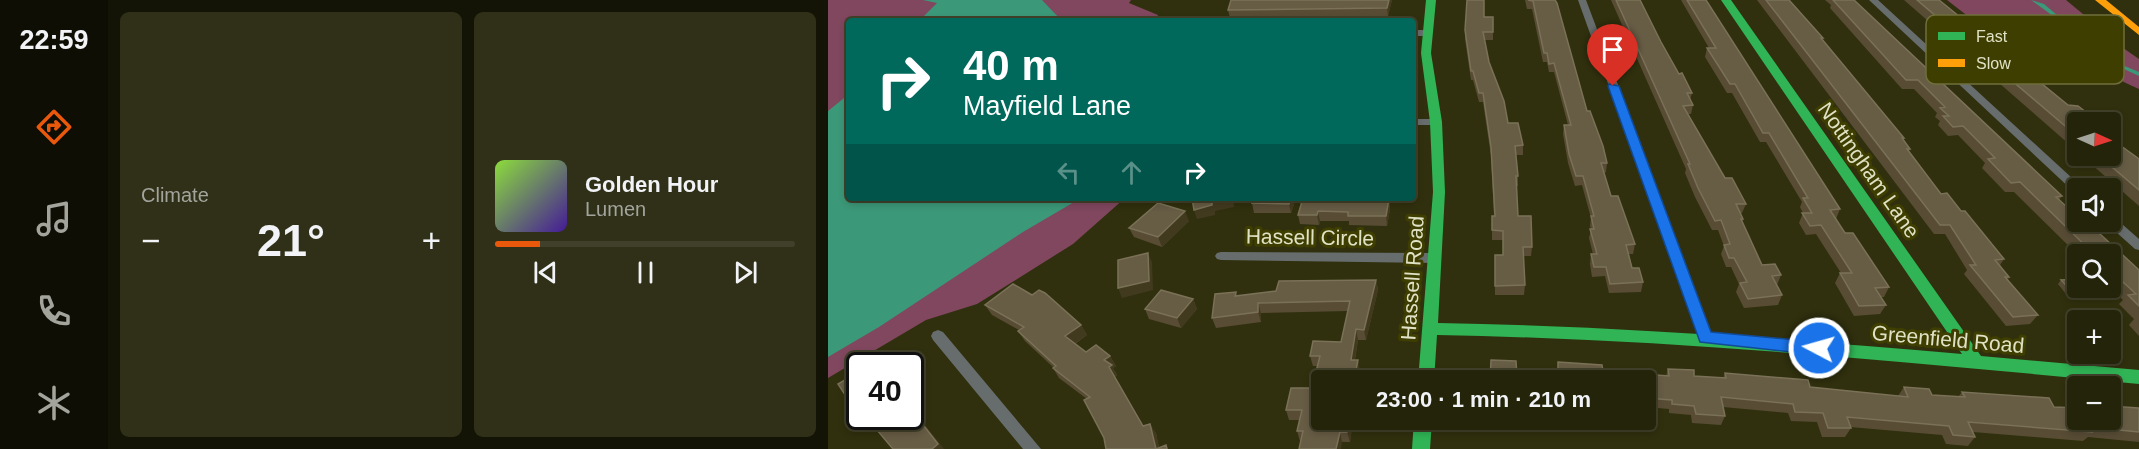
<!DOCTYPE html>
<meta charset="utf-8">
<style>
body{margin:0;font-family:Helvetica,sans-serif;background:#303018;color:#f1f3f6;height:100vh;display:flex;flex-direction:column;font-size:22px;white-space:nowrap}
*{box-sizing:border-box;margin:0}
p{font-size:20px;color:#a3a49c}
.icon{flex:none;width:33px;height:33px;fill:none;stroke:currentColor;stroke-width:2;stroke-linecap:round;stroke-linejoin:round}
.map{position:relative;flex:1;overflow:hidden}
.panel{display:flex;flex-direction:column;gap:12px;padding:12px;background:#141406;width:720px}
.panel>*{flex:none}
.guide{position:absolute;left:18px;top:18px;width:570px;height:183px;border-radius:6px;box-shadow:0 3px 9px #0003,0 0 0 2px #41412b;background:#00695c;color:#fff;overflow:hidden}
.needle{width:39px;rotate:93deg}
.buttons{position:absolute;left:1239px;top:112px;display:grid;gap:12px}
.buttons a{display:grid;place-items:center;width:54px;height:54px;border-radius:6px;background:#24240a;box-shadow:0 3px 9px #0003,0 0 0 2px #41412b;font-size:30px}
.speed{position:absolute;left:18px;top:352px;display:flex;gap:12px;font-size:30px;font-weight:700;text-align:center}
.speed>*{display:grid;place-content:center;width:78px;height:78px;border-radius:50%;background:#24240a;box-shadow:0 3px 9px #0003,0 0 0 2px #41412b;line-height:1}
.speed .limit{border:3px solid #111;border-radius:9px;background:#fff;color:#111}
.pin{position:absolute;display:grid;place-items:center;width:51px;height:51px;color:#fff;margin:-62px -26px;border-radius:50% 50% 50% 0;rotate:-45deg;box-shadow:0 0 6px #0007}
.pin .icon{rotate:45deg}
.me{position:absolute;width:66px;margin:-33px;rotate:276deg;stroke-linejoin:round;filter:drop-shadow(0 0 4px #0008)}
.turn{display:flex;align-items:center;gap:21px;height:126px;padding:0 18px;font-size:27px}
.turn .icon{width:78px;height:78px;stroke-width:2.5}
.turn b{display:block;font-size:42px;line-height:51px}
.lanes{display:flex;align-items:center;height:57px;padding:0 18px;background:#0003;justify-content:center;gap:30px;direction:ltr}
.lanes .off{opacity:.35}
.big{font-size:45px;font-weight:700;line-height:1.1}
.panel .widget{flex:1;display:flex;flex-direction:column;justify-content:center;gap:9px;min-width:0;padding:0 21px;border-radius:9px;background:#303018}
.song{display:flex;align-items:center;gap:18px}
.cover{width:72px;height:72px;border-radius:9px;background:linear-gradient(135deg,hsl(90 70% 55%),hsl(260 70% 35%))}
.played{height:6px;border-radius:3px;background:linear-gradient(90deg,#ea580c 15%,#41412b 15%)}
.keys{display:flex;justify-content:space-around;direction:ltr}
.heat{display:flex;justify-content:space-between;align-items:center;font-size:33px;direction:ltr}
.panel .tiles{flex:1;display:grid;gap:12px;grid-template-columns:repeat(2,1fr)}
.trip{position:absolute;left:483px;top:370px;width:345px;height:60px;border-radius:6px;background:#24240a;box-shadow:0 3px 9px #0003,0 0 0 2px #41412b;font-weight:700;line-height:60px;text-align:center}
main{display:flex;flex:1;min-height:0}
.menu{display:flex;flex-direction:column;width:108px;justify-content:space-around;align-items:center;background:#0e0e04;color:#a3a49c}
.menu .icon{width:42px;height:42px}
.menu .current{color:#ea580c}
.menu b{font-size:27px;color:#f1f3f6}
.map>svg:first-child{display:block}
.green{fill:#80475f}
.water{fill:#3b9878}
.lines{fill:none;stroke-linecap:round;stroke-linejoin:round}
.street{fill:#666d6c;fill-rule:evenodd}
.fast{fill:#30b455;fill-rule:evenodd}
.slow{fill:#ff9f0a;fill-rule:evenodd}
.wall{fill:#584c35}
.shaded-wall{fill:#423a1f}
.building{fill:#675c44;stroke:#7a7158;stroke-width:1.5}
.route{fill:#1a73e8;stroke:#114b97;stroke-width:1.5}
.labels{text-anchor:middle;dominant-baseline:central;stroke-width:6;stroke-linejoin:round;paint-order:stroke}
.street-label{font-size:21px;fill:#e0e2c5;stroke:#3e3e00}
.key{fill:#3e3e00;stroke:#6f6f3b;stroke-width:1.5}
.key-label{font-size:16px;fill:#e0e2c5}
</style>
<main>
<nav class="menu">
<b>22:59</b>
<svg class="icon current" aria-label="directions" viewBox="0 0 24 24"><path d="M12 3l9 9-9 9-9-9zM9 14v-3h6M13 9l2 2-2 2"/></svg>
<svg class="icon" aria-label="music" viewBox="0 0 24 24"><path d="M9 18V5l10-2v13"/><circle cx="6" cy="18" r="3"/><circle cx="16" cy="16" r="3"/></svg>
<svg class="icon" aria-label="phone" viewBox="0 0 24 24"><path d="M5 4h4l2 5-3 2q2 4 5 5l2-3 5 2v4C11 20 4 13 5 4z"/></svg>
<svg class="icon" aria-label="climate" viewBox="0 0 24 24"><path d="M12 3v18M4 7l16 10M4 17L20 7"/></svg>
</nav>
<section class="panel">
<div class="tiles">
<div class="widget"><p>Climate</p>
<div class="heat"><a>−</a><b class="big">21°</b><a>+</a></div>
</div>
<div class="widget">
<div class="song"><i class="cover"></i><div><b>Golden Hour</b><p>Lumen</p></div></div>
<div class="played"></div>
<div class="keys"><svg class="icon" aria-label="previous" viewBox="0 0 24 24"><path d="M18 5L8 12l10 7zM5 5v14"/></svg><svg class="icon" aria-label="pause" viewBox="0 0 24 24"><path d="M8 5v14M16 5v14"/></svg><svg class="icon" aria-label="next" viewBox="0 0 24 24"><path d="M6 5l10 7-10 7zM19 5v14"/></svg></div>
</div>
</div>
</section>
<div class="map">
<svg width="1311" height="449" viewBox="0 0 1311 449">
<rect width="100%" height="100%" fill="#30300e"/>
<path class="green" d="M0,0H303L301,3L330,15L327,21H21V198H297L245,244L149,304L98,320L0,378Z
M1119,0H1238L1267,24L1262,25L1311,59V89C1272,72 1247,54 1217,24H1150Z"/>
<path class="water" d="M95,0H214L234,21H91L109,3Z
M1203,0L1216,4L1282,60L1311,72V76L1272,58L1232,21Z
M21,94V198H253L195,232L51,327L0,357V111Z"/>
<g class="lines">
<path class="street" d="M750,0H758L885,337L883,341L878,343L873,341L871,337Z
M1041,0H1050L1256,189H1250V193L1246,192Z
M585,30H599L603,33L599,36H585Z
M585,119H608L613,122L608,125H585Z
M1282,216L1286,217L1311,239V250L1307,249L1278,223L1282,222Z
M393,252L606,253L610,255L612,258L610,261L606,263L393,260L389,259L387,256L389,253Z
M110,330L115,332L213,449H195L105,340L103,336L105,332Z"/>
<path class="fast" d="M598,0H608L603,53L614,122L617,192L610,323C785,326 959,339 1134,354L893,0H903L1153,356L1311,370V384C1077,362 844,339 609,335L606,381H590L605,192L602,122L593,53Z
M586,420H604L602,449H584Z"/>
<path class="slow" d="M1267,0H1278L1311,27V35Z"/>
</g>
<path class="wall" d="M403,0H564L560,16L402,18L400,10Z
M697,0H727L759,111L779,163L778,172L776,173L783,196L807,244L805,254H801L804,268L815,282L813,292L781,293L777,276L764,277L762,264L763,254H765L761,238L763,229L762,226L763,218L754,185L747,186L740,163L735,134L736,125H740L726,72H721L719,62H715L704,9H699Z
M783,0H812L833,42L851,74L864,93L862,100L865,105L863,114H860L897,178L918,204L914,213H913L915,219L914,223L934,265L953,275L949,285L954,295L950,305L916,308L908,292L911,284L903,267H898L893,254L896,246L890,230H884L867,197L857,173L858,169Z
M853,0H878L1012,209L1008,219L1017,233L1061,287L1056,297H1053L1058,305L1052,314L1026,316L1007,283L1012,273H1013L988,234L978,235L971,223L975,213L972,207L974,202L938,142H932L904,93H899L877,57L879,48H881Z
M929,0H961L995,38L994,40L1076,138L1075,140L1082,149L1081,151L1113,194L1133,211L1176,259L1172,265L1181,277L1180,280L1210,315L1202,324L1178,326L1136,274L1139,270L1117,234H1106Z
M997,0H1026L1234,196L1231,200L1250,217L1311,270V336L1301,325L1306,319L1291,304L1295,300L1282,287V255H1250L1186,192H1177L1154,168L1157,163L1130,135L1120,136L1110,125L1112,121L1107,117L1109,113L1086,89H1074L1002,8L1003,5Z
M1076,0H1111L1240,105L1250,123V152Z
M656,17H665V40H656L661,62L680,123L695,145V155H688L690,176V186H688L690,216L704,247L703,256H695L697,285L696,295H667V255H675V240H664V216H666L663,156L655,102H651L645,80H643L637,39V30Z
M1254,156H1282L1311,159V206Z
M468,198L463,213H426L424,203Z
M515,199H561L562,209L559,226L521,225V221H492L491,225L472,224L470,215Z
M361,221L334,247L306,237L301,228Z
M548,280L550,290L538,340H530L527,360L532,371L530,381H494V420H525L522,442L472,441L469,431L471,420H461L458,410L484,388L489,366H485L482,356L513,342L520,311L433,313V322L388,328L384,318L408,292L409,296Z
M1233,280L1263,293L1259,298L1242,299L1230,284Z
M365,299L369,309L353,328L321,319L317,309Z
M157,305L253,325L259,335L247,344L258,352L282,356L288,366L285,368L289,375L287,377L315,426L328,433L331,448L338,445L340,449H278L276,438L259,399L231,378L225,368V367L197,341L190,331L191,330L164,315Z
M730,362L775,371L838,376L840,369L866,376L895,378L897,373L982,387L1070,396L1076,387L1104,395L1130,397L1134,392L1226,407L1250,420L1311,408V442L1260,437L1255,441L1145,432L1147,437L1140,446L1118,444L1114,435L1022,427L1023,428L1017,437H994L989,422L963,421L960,413L895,407L897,416L893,425L864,423L863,415L841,413V409L818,407V381H729Z"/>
<path class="shaded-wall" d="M561,0H564L560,16L559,8Z
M400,198H405L406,207L387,211V215L369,219L366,210L384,202Z
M463,198H468L463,213L461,204Z
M561,199L562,209L559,226L558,216Z
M357,211L361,221L334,247L330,237Z
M490,211L492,221L491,225L489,215Z
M320,253L324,262L325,290L294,298L290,288Z
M548,280L550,290L538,340L536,330Z
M365,299L369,309L353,328L349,318Z
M430,303L433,313V322L430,312Z
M253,325L259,335L243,346L237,336Z
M528,329L530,340L525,370L523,360Z
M282,356L288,366L285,368L289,375L287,377L276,360Z
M530,360L532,371L530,381H527Z
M82,406L116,449H104L82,408Z
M31,408L32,409V415L27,410Z
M521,420H525L522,442L519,432Z
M322,424L328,433L331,449H328Z
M512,432L514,442L513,449H508Z"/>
<path class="building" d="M403,0H561L559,8L400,10Z
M639,0H656V17H665V32H655L661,62L676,101L680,123H690L695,145L687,146L690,176H688L690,216H703L704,247H695L697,285L667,286V255H675V231L664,230V216H667L663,147L655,93H651L645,71H643L637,30Z
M700,0H727L729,3L759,111H762L775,146L779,163H773L783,196H790L807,244L798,245L804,268H811L815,282L782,284L778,267H766L763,254H769L762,229H766L763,216H766L755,176H748L741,154L736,125H743L726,63L721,64L719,53H716L705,1Z
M788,0H812L833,42L851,74L854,73L864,93H859L865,105L855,106L897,178H904L918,204H908L915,219H913L934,265L947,264L953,275L944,276L954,295L920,299L912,283L919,282L906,258H901L896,245L902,244L893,220L887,221L870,188L860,164H862Z
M859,0H878L1012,209L1002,210L1017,233H1025L1061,287L1047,288L1058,305L1031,306L1012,273H1024L993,225L982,226L974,213H984L975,198H980L941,133H935L907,84H902L879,48H888Z
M938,0H961L995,38H993L1076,138H1074L1082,149H1079L1113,194L1119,193L1133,211H1137L1176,259L1167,260L1181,277H1177L1210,315L1185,317L1142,265H1148L1122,225H1112Z
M1005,0H1026L1234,196L1228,197L1250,217V222H1259L1311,270V306L1300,295L1308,294L1282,270V255H1267L1192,182L1183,183L1160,159L1167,158L1135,126L1125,127L1115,116H1121L1112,108L1117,107L1090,80H1078Z
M1089,0H1111L1240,105L1250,106L1272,123H1250V137Z
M1282,138L1311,159V190L1271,156H1282Z
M364,198H400L384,202V205L366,210Z
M426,198H463L461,204L424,203Z
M475,198H512L561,199L558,216H520V212L490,211L489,215H470Z
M330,203L357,211L330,237L301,228Z
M320,253L321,281L290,288V260Z
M1250,279V288H1259L1263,293L1246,294L1233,280Z
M548,280L536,330L528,329L523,360H530L526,380H510V381H494V420H521L519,432H512L508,449H471L475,431H469L474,410H458L463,388H484L492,356H482L485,341L513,342L522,301L430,303V312L384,318L387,294L408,292L407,296L448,291L451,281Z
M185,284L204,295L211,290L217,293L253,325L237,336L258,352L268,345L282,356L276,360L284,365L281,367L315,426L322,424L328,449H278L276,438L256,400L262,397L225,368L228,366L190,331L196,327L157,305Z
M333,290L365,299L349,318L317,309Z
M663,360L688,361L689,377H712L713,381H662Z
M47,362L50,366H41Z
M730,362L774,365L775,371L841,376L840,369L866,370V376L898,378L897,373L980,380L982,387L1080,397L1076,387L1101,389L1104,395L1137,397L1134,392L1221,398L1226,407L1250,408V420H1282V406L1311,408V432L1261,427L1264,432L1140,422L1147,437L1125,435L1121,426L1019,417L1023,428H1000L995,413L967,412L965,404L893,397L897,416L868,414L866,406L844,404V400L818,398V381H750L730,380Z
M32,371V409L31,408L27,410L10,384Z
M82,408L110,444L104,449H65L38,417H82Z
M338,445L339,449H328Z"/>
<path class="route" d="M781,84L791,86L883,332L991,342L999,348L996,353L991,355L872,342L780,86Z"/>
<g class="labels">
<g class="street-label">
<text transform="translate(1041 170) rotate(55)">Nottingham Lane</text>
<text transform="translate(482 237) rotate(1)">Hassell Circle</text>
<text transform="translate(584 278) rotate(-86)">Hassell Road</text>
<text transform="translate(1120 339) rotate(5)">Greenfield Road</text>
</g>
</g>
<rect x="1098" y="15" width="198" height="69" rx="9" class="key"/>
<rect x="1110" y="32" width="27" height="8" fill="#30b455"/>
<rect x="1110" y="59" width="27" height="8" fill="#ff9f0a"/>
<g class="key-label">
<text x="1148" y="42">Fast</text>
<text x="1148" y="69">Slow</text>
</g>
</svg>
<div class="buttons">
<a><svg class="needle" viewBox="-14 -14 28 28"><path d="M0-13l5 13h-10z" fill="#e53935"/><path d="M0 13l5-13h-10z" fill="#a3a49c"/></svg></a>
<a><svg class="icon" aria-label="sound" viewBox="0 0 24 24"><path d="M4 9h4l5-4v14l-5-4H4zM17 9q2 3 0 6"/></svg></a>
<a><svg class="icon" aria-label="search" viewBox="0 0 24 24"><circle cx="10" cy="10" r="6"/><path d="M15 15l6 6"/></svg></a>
<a>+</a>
<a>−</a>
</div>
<div class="speed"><div class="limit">40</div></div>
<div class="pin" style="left:785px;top:86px;background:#d93025"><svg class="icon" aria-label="arrive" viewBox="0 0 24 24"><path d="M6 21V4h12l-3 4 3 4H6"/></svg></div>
<svg class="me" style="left:991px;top:348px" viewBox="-20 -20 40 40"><circle r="17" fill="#1a73e8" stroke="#fff" stroke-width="3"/><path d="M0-11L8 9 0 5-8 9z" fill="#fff"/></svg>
<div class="trip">23:00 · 1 min · 210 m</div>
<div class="guide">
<div class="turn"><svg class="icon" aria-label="right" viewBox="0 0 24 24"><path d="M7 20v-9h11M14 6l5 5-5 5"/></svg><div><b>40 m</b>Mayfield Lane</div></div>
<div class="lanes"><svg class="icon off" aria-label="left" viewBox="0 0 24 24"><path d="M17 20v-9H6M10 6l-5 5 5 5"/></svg><svg class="icon off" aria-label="ahead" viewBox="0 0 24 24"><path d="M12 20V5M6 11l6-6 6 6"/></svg><svg class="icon" aria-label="right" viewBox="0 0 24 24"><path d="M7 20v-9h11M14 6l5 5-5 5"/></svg></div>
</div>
</div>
</main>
